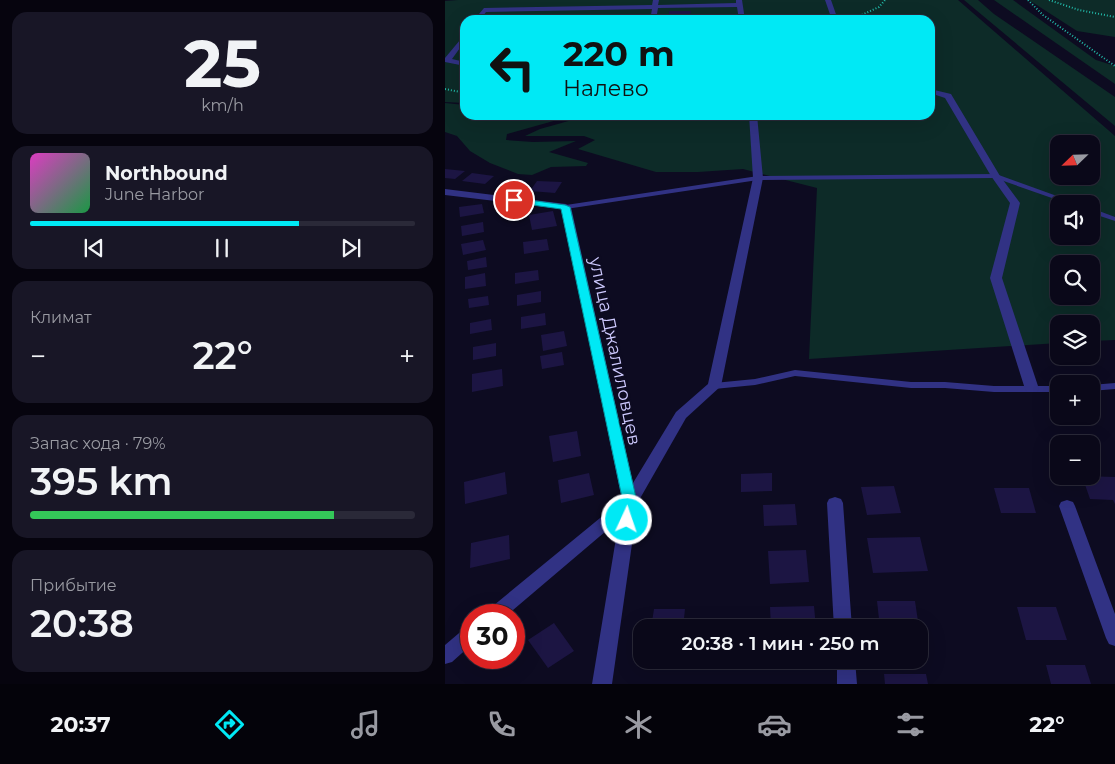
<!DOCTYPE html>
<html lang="ru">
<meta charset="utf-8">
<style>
body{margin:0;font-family:Montserrat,sans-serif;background:#181626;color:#f1f3f6;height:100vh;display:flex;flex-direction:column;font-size:19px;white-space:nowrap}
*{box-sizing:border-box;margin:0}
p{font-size:16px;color:#999aa2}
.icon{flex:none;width:28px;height:28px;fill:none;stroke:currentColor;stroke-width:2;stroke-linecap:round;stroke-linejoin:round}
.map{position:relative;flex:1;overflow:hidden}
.side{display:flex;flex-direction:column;gap:12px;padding:12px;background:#06040e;width:445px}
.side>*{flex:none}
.hud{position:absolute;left:15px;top:15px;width:475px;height:105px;border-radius:15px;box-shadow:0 5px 20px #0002,0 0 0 1px #2a2938;background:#00e9f5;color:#111;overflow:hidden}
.needle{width:32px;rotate:247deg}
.fabs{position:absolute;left:605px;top:135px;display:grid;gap:10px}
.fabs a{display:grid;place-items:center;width:50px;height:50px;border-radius:10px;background:#0a0819;box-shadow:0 5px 20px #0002,0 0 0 1px #2a2938;font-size:25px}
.speed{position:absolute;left:15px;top:604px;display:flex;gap:10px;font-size:25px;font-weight:700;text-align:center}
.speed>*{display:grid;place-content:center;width:65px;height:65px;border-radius:50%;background:#0a0819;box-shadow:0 5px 20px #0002,0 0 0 1px #2a2938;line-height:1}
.speed .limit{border:8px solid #d22;background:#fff;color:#111}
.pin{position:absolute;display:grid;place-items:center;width:42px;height:42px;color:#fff;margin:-21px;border:2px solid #fff;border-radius:50%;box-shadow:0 1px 5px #0007}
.me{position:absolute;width:55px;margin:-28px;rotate:3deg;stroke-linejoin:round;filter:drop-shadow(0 0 4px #0008)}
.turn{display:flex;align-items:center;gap:18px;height:105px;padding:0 20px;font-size:22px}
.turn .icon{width:65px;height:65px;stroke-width:2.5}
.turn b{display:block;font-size:35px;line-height:42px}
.big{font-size:38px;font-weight:600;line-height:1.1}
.side .card{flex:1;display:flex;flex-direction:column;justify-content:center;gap:8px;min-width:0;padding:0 18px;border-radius:15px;background:#181626}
.side .dial{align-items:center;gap:0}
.dial b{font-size:65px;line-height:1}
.song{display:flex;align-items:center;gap:15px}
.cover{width:60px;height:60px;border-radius:8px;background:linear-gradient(135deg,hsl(310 70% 55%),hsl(140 70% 35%))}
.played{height:5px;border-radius:2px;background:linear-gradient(90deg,#00e9f5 70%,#2a2938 70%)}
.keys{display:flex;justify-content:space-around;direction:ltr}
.heat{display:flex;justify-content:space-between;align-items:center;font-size:28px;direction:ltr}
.charge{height:8px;border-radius:4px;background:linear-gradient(90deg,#34c759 79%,#2a2938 0)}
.trip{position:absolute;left:188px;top:619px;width:295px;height:50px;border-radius:15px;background:#0a0819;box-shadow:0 5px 20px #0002,0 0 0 1px #2a2938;font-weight:600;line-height:50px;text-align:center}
.tab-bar{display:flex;height:80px;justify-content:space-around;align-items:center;background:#04030a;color:#999aa2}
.tab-bar .icon{width:35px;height:35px}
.tab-bar .selected{color:#00e9f5}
.tab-bar b{font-size:22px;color:#f1f3f6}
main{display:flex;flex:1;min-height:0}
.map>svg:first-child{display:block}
.green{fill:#0d2b28;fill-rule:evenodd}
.building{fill:#1c1543}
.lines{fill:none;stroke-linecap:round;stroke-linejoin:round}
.path{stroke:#2ba;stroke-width:2;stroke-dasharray:1 2;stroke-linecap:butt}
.lane{fill:#313284;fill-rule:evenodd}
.street{fill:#313284;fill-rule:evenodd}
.route{fill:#00e9f5;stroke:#00979f}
.labels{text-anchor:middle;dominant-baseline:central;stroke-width:5;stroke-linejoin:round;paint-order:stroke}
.street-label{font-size:18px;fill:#cecaff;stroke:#0d0b21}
</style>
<main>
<section class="side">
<div class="card dial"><b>25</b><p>km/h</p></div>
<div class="card">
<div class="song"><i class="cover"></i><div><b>Northbound</b><p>June Harbor</p></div></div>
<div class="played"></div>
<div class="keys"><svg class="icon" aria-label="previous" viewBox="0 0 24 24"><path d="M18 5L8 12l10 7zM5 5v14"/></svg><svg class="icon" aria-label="pause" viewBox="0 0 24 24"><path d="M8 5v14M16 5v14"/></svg><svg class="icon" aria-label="next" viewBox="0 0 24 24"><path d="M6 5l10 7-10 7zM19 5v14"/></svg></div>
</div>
<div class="card"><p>Климат</p>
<div class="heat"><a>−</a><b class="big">22°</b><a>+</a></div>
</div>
<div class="card"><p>Запас хода · 79%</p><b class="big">395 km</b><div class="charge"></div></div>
<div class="card"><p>Прибытие</p><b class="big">20:38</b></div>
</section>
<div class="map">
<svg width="670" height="684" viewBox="0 0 670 684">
<rect width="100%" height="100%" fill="#0d0b21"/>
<path class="green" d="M13,0H513L670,136V340L646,341V324H614V343L364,359L372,188L298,169L253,172H211L133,149L150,140L139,136H80L95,129L145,115H485V20H20V103L0,102V1ZM614,144H646V176H614ZM614,204H646V236H614ZM614,264H646V296H614Z
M519,0H533L549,14L670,97V126Z
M549,0H568L651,60L670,66V84Z
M584,0H670V37L632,31Z
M0,103L20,105V115H130L62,134L61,140L88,142L131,141L104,152L143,163L141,166L106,167L87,175L73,174L45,163L25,151L12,136L0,132Z"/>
<path class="building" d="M224,11H246L245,15H224Z
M85,14H95L102,15L100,20H82Z
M0,169L20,171L10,179L0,178Z
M27,173L49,176L40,184L17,181Z
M92,181L117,182L110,193L85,191Z
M37,204L39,213L15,217L14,207Z
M108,211L112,226L87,230L84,215Z
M38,222L39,232L17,236L16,226Z
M102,239L104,250L79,254L78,242Z
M38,240L41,250L18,255L16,244Z
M41,257L42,267L23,270L22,261Z
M93,270L94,280L70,284V273Z
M40,273L41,286L20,289V277Z
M96,291V302L72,306V295Z
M43,296L44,305L24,308L23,299Z
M100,313L101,325L76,329V317Z
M46,319L47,330L25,334V323Z
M119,331L122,346L98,351L96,335Z
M51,343V356L28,360V347Z
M117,352L119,365L97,369L95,356Z
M57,369L58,386L27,392V374Z
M132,431L136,456L108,462L104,436Z
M60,472L62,494L20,504L19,482Z
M144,473L149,495L116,503L113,480Z
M327,473V491L296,492V474Z
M637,476L670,477V504L668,500L645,499Z
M449,486L456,513L422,515L416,487Z
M549,488H584L591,513H556Z
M350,504L352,525L319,526L318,505Z
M64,535L65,559L25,568L26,543Z
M475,537L483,571L428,573L422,538Z
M361,550L364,582L325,584L323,551Z
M432,601H470L474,628H435Z
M369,606L371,628H326L325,607Z
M572,607H611L622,640H581Z
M209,609H240L238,628H206Z
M109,623L129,651L103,668L83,640Z
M601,665H640L646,684H606Z
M439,674H481L483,684H440Z"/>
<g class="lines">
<path class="path" d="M583,0L598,15L670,66
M604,0L634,10L670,17
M406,20L434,7L440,0
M0,89L20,93"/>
<path class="lane" d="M551,174L634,204H624L550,178L313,180L121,209L118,207L121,205L313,176Z
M646,208L670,217V221L646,213Z
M350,370L466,382H500L549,386H614V392H549L500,388H466L350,376L310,385L269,389L264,386L269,383L310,379Z
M670,383V389L646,391V385Z"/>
<path class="street" d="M208,0H214L213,5L291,3V0H297L300,20H294L292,7L213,8L211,20H205L207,9L41,12L35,20H29L39,8L207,5Z
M380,0H386L393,20H387Z
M20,34V41L7,59L20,62V66L0,62V58Z
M485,89L506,94L555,176L575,203L557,278L594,389L592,392H582L580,389L545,278L565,203L546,176L500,98L485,93Z
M304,115H312L318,178L276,386L241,418L193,502L167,684H147L174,520L62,615H40L43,610L177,500L117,209L0,195V189L121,204L126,207L188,483L231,412L263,384L308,178Z
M390,497L396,499L398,503L407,628H389L382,503L384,499Z
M622,500L628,502L630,506L670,614V646L664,644L661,638L614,506L616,502Z
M26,626V645L7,662L0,664V645L20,628Z
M392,660H410L412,684H392Z"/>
</g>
<path class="route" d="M69,198L120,205L125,207L192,502L187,524H177L175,520L178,502L116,209L66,202V199Z"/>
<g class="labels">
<g class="street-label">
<text transform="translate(170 351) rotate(78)">улица Джалиловцев</text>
</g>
</g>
</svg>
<div class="fabs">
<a><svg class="needle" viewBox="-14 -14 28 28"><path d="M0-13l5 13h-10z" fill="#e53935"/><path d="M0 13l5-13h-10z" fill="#999aa2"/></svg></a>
<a><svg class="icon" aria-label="sound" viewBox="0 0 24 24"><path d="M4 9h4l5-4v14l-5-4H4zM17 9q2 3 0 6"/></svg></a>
<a><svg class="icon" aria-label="search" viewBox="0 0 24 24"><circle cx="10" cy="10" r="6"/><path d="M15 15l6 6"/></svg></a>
<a><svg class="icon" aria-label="layers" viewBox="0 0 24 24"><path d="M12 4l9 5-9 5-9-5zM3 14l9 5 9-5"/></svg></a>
<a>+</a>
<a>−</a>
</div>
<div class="speed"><div class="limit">30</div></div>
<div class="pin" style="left:69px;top:200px;background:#d93025"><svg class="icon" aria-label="arrive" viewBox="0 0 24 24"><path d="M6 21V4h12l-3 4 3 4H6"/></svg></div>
<svg class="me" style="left:182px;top:520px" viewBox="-20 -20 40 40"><circle r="17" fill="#00e9f5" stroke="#fff" stroke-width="3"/><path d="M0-11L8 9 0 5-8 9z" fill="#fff"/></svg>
<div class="trip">20:38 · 1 мин · 250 m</div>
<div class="hud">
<div class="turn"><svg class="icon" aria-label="left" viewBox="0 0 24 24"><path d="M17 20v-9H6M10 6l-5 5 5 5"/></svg><div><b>220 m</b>Налево</div></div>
</div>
</div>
</main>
<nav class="tab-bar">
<b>20:37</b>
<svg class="icon selected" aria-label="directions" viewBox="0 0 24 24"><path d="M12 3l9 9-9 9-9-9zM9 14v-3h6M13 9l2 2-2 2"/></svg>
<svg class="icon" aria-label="music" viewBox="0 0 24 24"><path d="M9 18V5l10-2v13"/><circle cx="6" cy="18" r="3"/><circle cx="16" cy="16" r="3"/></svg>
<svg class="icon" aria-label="phone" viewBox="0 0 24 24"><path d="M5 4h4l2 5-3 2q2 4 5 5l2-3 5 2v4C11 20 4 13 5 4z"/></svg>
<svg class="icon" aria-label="climate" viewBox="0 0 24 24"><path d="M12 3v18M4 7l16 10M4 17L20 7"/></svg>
<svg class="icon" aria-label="car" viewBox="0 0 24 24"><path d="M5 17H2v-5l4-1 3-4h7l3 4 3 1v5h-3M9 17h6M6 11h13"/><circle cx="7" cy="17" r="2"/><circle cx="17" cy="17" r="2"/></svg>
<svg class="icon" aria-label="filters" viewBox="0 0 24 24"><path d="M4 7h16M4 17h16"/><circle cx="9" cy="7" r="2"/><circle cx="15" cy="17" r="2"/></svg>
<b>22°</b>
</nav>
